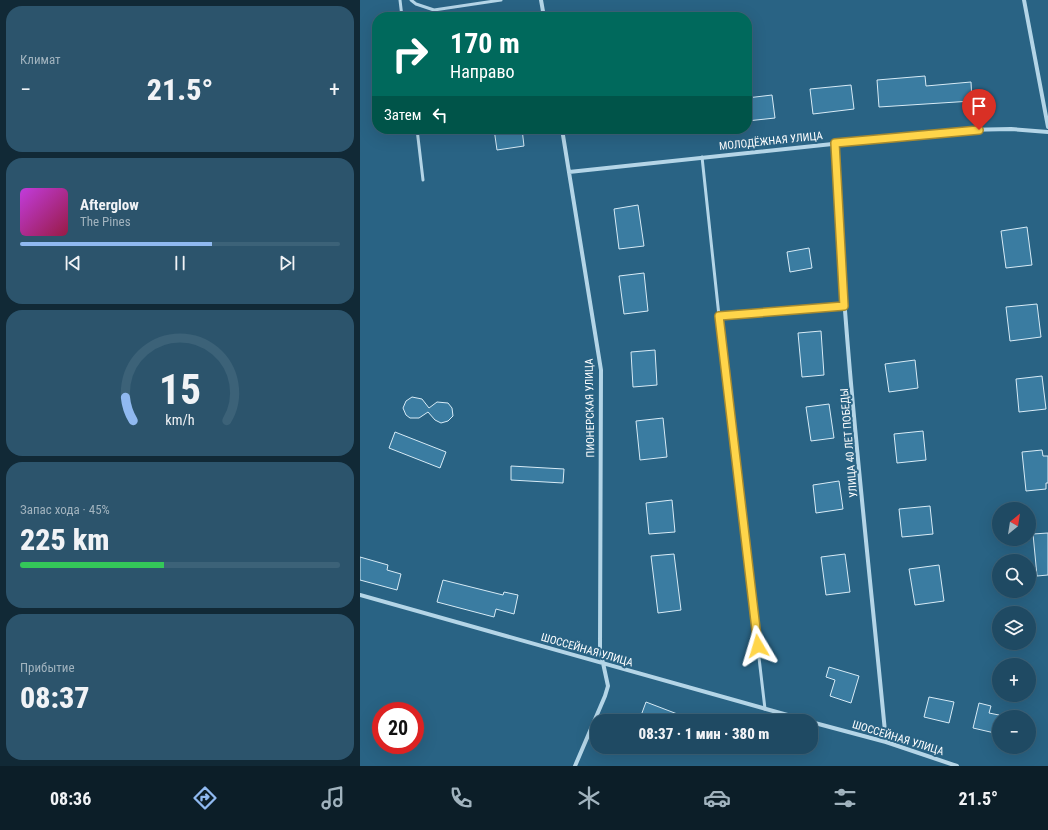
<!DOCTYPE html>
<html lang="ru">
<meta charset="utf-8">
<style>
body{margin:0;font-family:"Roboto Condensed",sans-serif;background:#2c546c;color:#f1f3f6;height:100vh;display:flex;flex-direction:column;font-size:15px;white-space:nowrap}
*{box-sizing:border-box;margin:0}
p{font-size:13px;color:#a1b3be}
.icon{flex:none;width:22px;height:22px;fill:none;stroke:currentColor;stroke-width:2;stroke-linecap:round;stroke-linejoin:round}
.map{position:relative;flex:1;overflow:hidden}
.panel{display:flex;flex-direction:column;gap:6px;padding:6px;background:#112936;width:360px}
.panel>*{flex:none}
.top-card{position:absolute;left:12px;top:12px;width:380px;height:122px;border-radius:16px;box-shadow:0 4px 16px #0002,0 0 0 1px #3c6278;background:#00695c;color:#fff;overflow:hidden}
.needle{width:26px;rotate:30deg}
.controls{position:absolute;left:632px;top:502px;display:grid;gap:8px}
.controls a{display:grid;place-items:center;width:44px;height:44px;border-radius:50%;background:#1f4a63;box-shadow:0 4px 16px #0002,0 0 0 1px #3c6278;font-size:20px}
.speed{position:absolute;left:12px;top:702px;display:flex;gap:8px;font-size:20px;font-weight:700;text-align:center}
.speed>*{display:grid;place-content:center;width:52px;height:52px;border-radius:50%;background:#1f4a63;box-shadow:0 4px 16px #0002,0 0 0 1px #3c6278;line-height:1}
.speed .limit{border:6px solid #d22;background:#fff;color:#111}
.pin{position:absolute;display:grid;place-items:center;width:34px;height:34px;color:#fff;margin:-41px -17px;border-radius:50% 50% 50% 0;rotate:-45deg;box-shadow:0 0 4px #0007}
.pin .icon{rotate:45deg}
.me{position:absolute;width:44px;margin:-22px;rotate:353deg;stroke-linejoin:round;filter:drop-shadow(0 0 3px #0008)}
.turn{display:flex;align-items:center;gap:14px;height:84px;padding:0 12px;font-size:18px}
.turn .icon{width:52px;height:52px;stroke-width:2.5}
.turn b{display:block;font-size:28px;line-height:34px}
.then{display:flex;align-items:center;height:38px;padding:0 12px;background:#0003;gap:8px;font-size:15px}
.big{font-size:30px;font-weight:800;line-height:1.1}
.panel .card{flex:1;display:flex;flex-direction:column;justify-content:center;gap:6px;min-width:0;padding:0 14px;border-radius:16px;background:#2c546c}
.panel .dial{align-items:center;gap:0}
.dial svg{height:104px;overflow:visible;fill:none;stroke:#3c6278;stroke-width:7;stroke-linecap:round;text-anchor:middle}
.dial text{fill:#f1f3f6;stroke:none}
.song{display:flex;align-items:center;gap:12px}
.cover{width:48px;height:48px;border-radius:6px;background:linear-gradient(135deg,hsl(290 70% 55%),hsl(340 70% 35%))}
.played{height:4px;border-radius:2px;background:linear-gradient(90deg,#90b9f0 60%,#3c6278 60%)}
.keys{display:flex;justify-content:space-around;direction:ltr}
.heat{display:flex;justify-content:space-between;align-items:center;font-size:22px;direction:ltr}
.charge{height:6px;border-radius:3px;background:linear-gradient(90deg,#34c759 45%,#3c6278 0)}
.trip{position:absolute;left:230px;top:714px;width:228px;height:40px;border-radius:16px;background:#1f4a63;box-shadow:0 4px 16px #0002,0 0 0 1px #3c6278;font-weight:800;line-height:40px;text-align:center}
.tabs{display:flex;height:64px;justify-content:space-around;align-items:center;background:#0c1e28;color:#a1b3be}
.tabs .icon{width:28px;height:28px}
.tabs .on{color:#90b9f0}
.tabs b{font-size:18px;color:#f1f3f6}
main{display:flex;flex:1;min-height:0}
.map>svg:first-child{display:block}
.building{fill:#3a7ca1;stroke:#d7ebf6}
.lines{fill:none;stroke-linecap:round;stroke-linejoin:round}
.service{stroke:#b4d5e7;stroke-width:3}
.minor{stroke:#b4d5e7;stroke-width:4}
.route-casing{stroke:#a68a30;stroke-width:10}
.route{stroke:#ffd54a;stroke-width:7}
.labels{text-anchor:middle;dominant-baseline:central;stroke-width:4;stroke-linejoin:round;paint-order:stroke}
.street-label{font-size:11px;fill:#fff;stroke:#296384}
</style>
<main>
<section class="panel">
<div class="card"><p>Климат</p>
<div class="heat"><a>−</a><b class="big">21.5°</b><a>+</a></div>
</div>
<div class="card">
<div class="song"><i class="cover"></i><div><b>Afterglow</b><p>The Pines</p></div></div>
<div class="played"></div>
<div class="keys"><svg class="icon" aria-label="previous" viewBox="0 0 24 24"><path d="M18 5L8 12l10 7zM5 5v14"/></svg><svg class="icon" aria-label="pause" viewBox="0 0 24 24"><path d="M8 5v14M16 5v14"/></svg><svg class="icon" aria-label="next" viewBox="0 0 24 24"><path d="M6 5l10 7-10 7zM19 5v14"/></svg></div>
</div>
<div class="card dial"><svg viewBox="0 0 100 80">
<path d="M14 69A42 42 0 1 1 86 69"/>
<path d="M14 69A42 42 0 0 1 8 51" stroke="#90b9f0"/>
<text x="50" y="56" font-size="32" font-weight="700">15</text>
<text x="50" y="72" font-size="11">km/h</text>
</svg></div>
<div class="card"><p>Запас хода · 45%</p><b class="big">225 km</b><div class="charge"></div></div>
<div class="card"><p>Прибытие</p><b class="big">08:37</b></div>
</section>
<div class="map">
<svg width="688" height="766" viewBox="0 0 688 766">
<rect width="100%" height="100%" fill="#296384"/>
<path class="building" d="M565,76L566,86L611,82L612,101L519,107L517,80Z
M491,85L494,109L453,114L450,89Z
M412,95L415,118L387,121V98Z
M134,129H162L164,146L137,150Z
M278,205L284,246L259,249L254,209Z
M667,227L672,265L646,268L641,231Z
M449,248L452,268L430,272L427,252Z
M284,273L288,311L264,314L259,276Z
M677,304L681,337L650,341L646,307Z
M461,331L464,375L442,377L438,333Z
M295,350L297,385L273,387L271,352Z
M555,360L558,388L529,392L525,364Z
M682,376L686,409L659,412L656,379Z
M52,397L62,399L69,408L77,402L88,403L92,408L93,416L88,421L81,423L75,420L68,412L59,418H50L46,415L43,408L46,401Z
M469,404L474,438L451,441L446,407Z
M303,418L307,457L280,460L276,421Z
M563,431L566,460L537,463L534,434Z
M35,432L86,452L80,468L29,448Z
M682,450L683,456H688V483H686V489L666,491L662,452Z
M151,466L204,469L203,483L151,480Z
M479,481L483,509L456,513L453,485Z
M312,500L315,532L289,534L286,503Z
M570,506L573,534L542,537L539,509Z
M688,533V575L677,576L673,534Z
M314,554L321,610L298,613L291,556Z
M485,554L490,592L466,595L461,557Z
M0,557L28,565L27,570L41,574L37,590L0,580Z
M579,565L584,601L555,605L549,569Z
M83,580L143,595L144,592L158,595L154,614L136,609L134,617L77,602Z
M469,667L499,676L491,703L470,696L475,680L466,677Z
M569,697L594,702L589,723L564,717Z
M286,702L333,720V721H279Z
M619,703L631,706L629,713L639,715V734L613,728Z"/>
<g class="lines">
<path class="service" d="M40,0L42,17
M51,0L56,4L74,10L141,0
M57,129L63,180
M342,157L359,316
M405,709L359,316L484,306"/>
<path class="minor" d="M181,0L184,17
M664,0L688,127
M202,129L241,370L240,649L248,686L245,696L215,766
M475,143C483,343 507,542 526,742
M209,172L604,130L651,129L688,132
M0,595L449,721
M451,722L526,742L597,766"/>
</g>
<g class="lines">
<g class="route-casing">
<path id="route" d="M398,646L359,316L484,306L475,143L619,130"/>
</g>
<use href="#route" class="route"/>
</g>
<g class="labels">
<g class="street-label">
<text transform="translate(411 141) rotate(-6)">МОЛОДЁЖНАЯ УЛИЦА</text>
<text transform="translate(230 408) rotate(-91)">ПИОНЕРСКАЯ УЛИЦА</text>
<text transform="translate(489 443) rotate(-95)">УЛИЦА 40 ЛЕТ ПОБЕДЫ</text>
<text transform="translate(227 650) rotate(16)">ШОССЕЙНАЯ УЛИЦА</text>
<text transform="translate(538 738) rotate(17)">ШОССЕЙНАЯ УЛИЦА</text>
</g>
</g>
</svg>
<div class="controls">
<a><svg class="needle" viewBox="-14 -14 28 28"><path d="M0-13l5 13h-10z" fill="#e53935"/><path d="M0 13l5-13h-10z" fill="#a1b3be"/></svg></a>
<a><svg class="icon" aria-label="search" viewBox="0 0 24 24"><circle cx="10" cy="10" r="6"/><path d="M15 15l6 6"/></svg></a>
<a><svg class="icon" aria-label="layers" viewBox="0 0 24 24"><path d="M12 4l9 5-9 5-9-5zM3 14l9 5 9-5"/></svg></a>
<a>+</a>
<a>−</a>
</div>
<div class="speed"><div class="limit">20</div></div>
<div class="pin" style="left:619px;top:130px;background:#d93025"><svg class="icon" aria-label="arrive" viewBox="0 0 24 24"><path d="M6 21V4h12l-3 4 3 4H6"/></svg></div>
<svg class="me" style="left:398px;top:646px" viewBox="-20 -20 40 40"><path d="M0-17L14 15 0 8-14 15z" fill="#ffd54a" stroke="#fff" stroke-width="4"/></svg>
<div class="trip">08:37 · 1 мин · 380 m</div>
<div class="top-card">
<div class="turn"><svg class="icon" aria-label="right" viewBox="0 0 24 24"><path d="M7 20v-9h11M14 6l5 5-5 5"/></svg><div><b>170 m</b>Направо</div></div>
<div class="then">Затем<svg class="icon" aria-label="left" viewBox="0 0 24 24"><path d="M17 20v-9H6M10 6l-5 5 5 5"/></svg></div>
</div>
</div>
</main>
<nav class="tabs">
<b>08:36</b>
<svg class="icon on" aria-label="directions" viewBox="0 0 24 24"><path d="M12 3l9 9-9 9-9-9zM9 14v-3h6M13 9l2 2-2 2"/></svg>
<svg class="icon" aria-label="music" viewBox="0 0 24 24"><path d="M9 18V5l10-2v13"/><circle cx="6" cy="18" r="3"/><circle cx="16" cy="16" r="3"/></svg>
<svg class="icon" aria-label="phone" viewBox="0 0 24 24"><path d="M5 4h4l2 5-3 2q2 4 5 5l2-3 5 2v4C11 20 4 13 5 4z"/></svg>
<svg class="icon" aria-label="climate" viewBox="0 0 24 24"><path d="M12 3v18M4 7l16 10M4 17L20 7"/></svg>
<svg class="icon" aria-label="car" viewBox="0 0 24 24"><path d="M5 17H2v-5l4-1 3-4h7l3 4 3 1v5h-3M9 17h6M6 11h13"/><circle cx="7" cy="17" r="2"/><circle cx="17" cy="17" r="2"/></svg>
<svg class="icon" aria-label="filters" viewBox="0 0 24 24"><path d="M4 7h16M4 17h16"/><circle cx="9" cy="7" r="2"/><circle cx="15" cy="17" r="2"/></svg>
<b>21.5°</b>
</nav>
